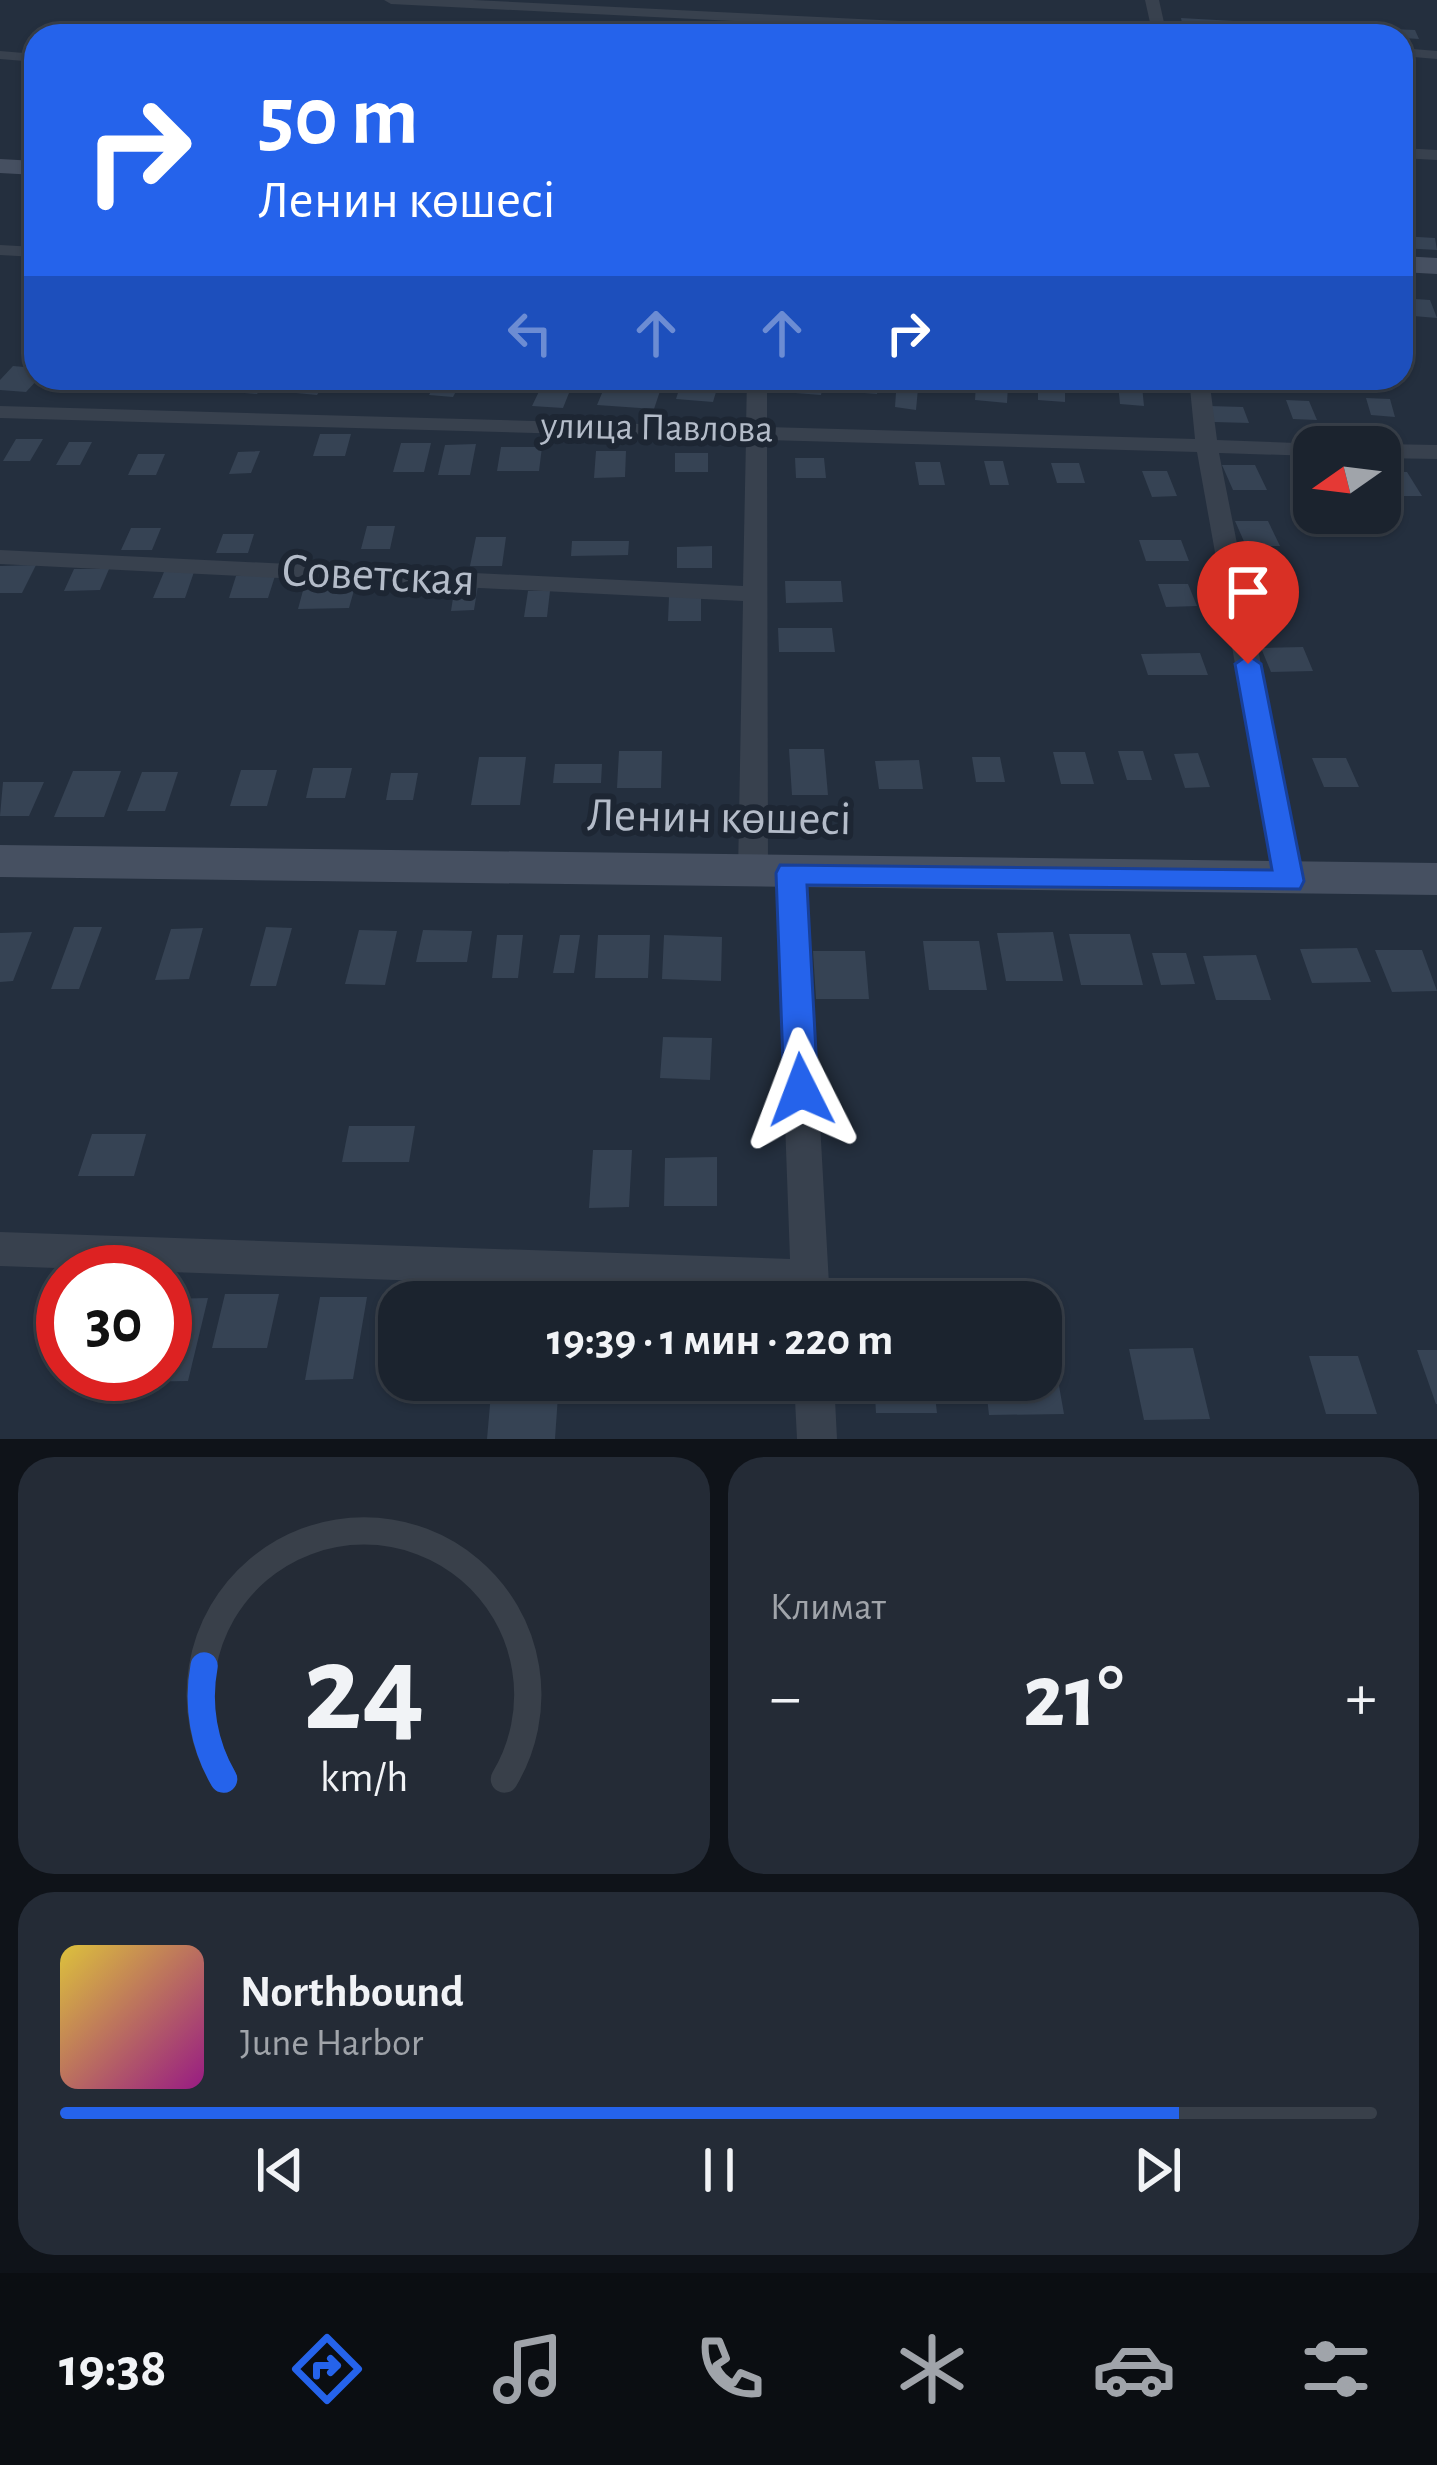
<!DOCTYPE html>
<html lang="ru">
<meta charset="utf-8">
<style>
body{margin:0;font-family:"Alegreya Sans",sans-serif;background:#242b36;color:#f1f3f6;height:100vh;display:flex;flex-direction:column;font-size:45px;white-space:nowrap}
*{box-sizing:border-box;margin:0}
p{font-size:39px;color:#a0a4aa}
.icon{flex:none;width:66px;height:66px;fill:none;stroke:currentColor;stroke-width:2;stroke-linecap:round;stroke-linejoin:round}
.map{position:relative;height:1439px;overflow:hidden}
.side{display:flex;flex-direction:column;gap:18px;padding:18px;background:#0f1319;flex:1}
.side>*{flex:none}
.banner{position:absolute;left:24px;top:24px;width:1389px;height:366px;border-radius:36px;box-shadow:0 3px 9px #0004,0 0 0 3px #39404a;background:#2563eb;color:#fff;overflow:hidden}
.needle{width:78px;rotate:256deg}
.controls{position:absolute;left:1293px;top:426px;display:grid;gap:24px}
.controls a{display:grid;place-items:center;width:108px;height:108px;border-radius:24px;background:#1b232e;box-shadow:0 3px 9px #0004,0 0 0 3px #39404a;font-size:60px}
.speed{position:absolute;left:36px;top:1245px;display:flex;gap:24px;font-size:60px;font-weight:700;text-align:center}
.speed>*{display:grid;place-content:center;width:156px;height:156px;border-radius:50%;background:#1b232e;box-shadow:0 3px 9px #0004,0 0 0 3px #39404a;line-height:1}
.speed .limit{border:18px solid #d22;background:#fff;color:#111}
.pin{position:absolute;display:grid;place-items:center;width:102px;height:102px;color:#fff;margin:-123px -51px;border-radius:50% 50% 50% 0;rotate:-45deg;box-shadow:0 0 12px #0007}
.pin .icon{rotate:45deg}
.me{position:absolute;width:132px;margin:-66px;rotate:357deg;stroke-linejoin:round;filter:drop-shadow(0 0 9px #0008)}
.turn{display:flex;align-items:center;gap:42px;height:252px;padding:0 36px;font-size:54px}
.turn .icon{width:156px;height:156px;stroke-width:2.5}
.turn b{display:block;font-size:84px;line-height:102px}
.lanes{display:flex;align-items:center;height:114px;padding:0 36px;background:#0003;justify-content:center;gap:60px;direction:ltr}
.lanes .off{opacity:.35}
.big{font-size:90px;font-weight:600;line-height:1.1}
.side .card{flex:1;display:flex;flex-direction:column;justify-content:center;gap:18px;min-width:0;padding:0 42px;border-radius:36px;background:#242b36}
.side .dial{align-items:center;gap:0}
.dial svg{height:312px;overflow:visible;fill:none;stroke:#39404a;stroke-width:7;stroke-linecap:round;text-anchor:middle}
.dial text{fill:#f1f3f6;stroke:none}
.song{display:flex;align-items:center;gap:36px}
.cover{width:144px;height:144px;border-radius:18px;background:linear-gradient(135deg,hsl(50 70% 55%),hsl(310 70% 35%))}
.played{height:12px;border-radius:6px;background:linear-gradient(90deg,#2563eb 85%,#39404a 85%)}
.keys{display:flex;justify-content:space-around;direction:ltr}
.heat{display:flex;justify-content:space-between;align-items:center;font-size:66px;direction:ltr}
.side .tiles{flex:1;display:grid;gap:18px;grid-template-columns:1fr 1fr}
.card:last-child{grid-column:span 2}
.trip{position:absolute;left:378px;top:1281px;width:684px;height:120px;border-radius:36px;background:#1b232e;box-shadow:0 3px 9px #0004,0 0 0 3px #39404a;font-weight:600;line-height:120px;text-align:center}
.menu{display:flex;height:192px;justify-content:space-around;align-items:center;background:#0b0e12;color:#a0a4aa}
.menu .icon{width:84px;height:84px}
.menu .current{color:#2563eb}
.menu b{font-size:54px;color:#f1f3f6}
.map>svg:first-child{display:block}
.building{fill:#364354}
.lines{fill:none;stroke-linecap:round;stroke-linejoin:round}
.street{fill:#38414e;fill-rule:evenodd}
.secondary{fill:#465061;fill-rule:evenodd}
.route{fill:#2563eb;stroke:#184099;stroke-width:3}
.labels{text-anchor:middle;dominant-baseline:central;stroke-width:12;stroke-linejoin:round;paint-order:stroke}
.far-street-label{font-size:39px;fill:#b4bcc9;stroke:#1d2633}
.street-label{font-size:48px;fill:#b4bcc9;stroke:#1d2633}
</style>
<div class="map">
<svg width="1437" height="1439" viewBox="0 0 1437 1439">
<rect width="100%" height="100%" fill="#242f3e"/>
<path class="building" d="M1181,18L1252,22L1255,32L1183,28Z
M1285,24L1338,27L1341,36L1288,33Z
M1369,28L1415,30L1419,39L1373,36Z
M1401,236L1435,238L1437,250L1401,248Z
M1401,298L1430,300L1437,318L1401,315Z
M13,366L36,368L39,378L26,392L0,390V380Z
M244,378H269L257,394L233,392Z
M306,378H328L317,395L296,393Z
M438,378H463L453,397L429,395Z
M798,378L824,380L821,395L795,393Z
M841,378H879L877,394L839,391Z
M897,378H919L916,410L895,407Z
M682,380L719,382L713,402L676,399Z
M1038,380L1065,382V402L1038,400Z
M544,381L573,383L563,408L532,406Z
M607,381L662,385L654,409L597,405Z
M976,384L1008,386L1007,403L975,400Z
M1118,384L1142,386L1144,406L1120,404Z
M1366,398L1390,399L1395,417L1371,415Z
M1286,400L1309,401L1317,420L1293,419Z
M1209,406L1243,407L1249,423L1214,422Z
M320,434H351L345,456H313Z
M16,439H43L30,461H3Z
M69,442H92L80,465H56Z
M401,443H431L424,472H393Z
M476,444L470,475H438L445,445Z
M501,447H542L539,471H497Z
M260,451L251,473L229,474L238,452Z
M596,451H626L625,477L594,478Z
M675,453H708V472H675Z
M138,454H165L156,475H128Z
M795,458H824L826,478H796Z
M984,461H1003L1009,485H990Z
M915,462H940L945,485H919Z
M1051,463H1079L1085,483H1057Z
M1222,465H1255L1267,490H1233Z
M1142,471H1167L1177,496L1152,497Z
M1380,472H1407L1422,496H1383Z
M1235,521H1268L1280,546H1246Z
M367,526H395L390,549H361Z
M131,528H161L152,550H121Z
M223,534H254L248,553H216Z
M476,537H506L502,566H470Z
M1139,540H1181L1189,561H1146Z
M572,541H629L628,555L571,556Z
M712,546V568H677V547Z
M36,565L22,593H0V566Z
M74,569H109L100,590L64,591Z
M1246,571H1285L1295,592H1255Z
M164,572H194L185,598H153Z
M236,576H275L268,598H229Z
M785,581H841L843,602L786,603Z
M305,583H356L349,608L298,609Z
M1158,584H1188L1197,606L1166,607Z
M455,585H478L474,610L451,611Z
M528,591H550L547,617H524Z
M669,597H701V621H668Z
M778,628H832L835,652H779Z
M1303,647L1313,671L1271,672L1261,648Z
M1200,653L1208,675H1148L1141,654Z
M789,749H824L828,795H792Z
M619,751H662L661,788H617Z
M1118,751H1143L1152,780H1127Z
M1053,752H1085L1094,784H1061Z
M1198,753L1210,787L1185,788L1174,754Z
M479,757H526L520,805H471Z
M972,757H1000L1005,782H976Z
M1312,758H1346L1359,787H1324Z
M919,760L923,789H879L875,761Z
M555,764H602L601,783H553Z
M313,768H352L345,798H306Z
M241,770H277L267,806H230Z
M73,771H121L104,817H54Z
M142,772H178L165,811H127Z
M391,773H418L413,800H386Z
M3,782H44L29,816H0Z
M74,927H102L79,989H51Z
M266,927L292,928L276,986H250Z
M203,928L189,979L155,980L171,929Z
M359,930L397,931L385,985L345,984Z
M423,930L472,931L467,962H416Z
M32,932L13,981L0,982V933Z
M1053,932L1063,981H1006L997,933Z
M1069,934H1130L1143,985H1081Z
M497,935H523L518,978H492Z
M560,935H580L574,973H553Z
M598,935H650L648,978H595Z
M664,935L722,937L721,981L662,979Z
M923,941H979L987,990H929Z
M1357,948L1371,982L1312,983L1300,949Z
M1375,950H1422L1437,991L1392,992Z
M813,951H865L869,999H816Z
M1152,953H1186L1195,984L1161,985Z
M1256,955L1271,1000H1216L1203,956Z
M663,1037L712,1038L710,1080L660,1078Z
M349,1126H415L409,1162H342Z
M92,1134H146L134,1176H78Z
M593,1150H632L629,1207L589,1208Z
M717,1157V1206H664L665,1158Z
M59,1294H63V1343H43Z
M225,1294H279L267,1348H212Z
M320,1297H367L353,1379L305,1380Z
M208,1298L188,1381L128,1382L130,1374H165V1299Z
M395,1315L399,1379H386Z
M1041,1329H1049L1064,1414L989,1415L985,1380H1041Z
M1193,1348L1210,1419L1144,1420L1129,1349Z
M1417,1350H1437V1404H1436Z
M1309,1356H1358L1377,1414H1326Z
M874,1380H933L937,1413H876Z
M559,1381L555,1439H487L492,1382Z"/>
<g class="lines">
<path class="street" d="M384,0H473L1123,32L1130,36H1037L391,4Z
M1145,0H1159L1167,36H1153Z
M1401,48L1437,51V59L1401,56Z
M0,51L36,54V62L0,59Z
M1401,148L1437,150V160L1401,158Z
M0,245L36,247V257L0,255Z
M747,378H767V427L1195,439L1189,378H1209L1217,440L1322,444L1314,447V456L1219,453L1304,881L1300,889H1278L1274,881L1197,452L767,440L768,873L764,881H742L738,873L743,601L0,564V550L743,586L746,439L0,418V406L746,427Z
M1380,444L1437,445V459L1380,458V447H1372Z
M791,862L802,865L806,873L830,1302H792V1294L0,1266V1232L790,1259L776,873L780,865Z
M794,1380H834L837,1439H797Z"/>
<path class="secondary" d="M0,159L36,161V175L0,173Z
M1401,256L1437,258V274L1401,272Z
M0,845L1437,863V895L0,877Z"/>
</g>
<path class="route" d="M1248,655L1261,664L1304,881L1300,889L807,885L818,1090L813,1101L801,1105L789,1101L784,1090L776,873L780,865L1272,870L1235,664Z"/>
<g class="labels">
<g class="far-street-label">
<text transform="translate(657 428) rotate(1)">улица Павлова</text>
</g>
<g class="street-label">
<text transform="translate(378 576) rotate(3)">Советская</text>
<text transform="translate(719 818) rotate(1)">Ленин көшесі</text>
</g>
</g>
</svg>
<div class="controls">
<a><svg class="needle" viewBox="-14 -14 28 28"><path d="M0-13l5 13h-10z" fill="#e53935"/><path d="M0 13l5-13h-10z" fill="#a0a4aa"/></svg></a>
</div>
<div class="speed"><div class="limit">30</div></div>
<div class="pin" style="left:1248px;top:664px;background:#d93025"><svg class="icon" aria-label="arrive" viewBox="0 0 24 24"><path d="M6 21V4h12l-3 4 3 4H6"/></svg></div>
<svg class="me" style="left:801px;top:1090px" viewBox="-20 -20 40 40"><path d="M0-17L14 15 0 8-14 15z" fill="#2563eb" stroke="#fff" stroke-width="4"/></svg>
<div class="trip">19:39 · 1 мин · 220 m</div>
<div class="banner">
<div class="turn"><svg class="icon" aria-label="right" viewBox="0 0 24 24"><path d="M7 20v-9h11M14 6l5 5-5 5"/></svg><div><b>50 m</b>Ленин көшесі</div></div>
<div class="lanes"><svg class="icon off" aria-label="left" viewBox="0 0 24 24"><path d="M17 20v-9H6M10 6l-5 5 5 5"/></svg><svg class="icon off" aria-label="ahead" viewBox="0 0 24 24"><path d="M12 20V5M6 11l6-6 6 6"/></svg><svg class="icon off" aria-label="ahead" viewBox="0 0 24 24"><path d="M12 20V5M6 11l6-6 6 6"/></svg><svg class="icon" aria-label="right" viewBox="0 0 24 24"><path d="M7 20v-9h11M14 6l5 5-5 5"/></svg></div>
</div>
</div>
<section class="side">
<div class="tiles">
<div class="card dial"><svg viewBox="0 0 100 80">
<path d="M14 69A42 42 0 1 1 86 69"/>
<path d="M14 69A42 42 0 0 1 9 40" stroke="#2563eb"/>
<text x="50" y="56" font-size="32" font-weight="700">24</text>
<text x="50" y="72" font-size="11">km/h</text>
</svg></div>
<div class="card"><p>Климат</p>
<div class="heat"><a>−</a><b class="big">21°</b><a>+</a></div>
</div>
<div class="card">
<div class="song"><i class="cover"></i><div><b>Northbound</b><p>June Harbor</p></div></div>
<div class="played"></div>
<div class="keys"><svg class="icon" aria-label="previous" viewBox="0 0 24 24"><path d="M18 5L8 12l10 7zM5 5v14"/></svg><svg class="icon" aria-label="pause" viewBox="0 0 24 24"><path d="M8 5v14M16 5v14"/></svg><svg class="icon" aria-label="next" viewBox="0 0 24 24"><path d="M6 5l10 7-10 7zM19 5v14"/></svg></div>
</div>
</div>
</section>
<nav class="menu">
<b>19:38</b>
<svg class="icon current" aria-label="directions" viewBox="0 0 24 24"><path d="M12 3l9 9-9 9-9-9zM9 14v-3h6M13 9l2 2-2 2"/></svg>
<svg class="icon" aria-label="music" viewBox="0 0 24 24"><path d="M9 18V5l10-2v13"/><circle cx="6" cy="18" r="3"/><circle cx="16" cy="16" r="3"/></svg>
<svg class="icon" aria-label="phone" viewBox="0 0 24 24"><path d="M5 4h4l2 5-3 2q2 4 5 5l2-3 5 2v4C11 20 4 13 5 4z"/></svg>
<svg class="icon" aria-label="climate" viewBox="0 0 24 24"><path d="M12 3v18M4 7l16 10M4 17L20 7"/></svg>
<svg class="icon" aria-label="car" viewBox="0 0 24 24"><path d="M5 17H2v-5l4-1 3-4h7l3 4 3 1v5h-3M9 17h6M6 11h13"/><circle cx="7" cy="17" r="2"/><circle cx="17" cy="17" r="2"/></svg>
<svg class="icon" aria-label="filters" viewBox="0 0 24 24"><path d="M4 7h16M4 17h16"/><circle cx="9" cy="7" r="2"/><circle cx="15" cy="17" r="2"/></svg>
</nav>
